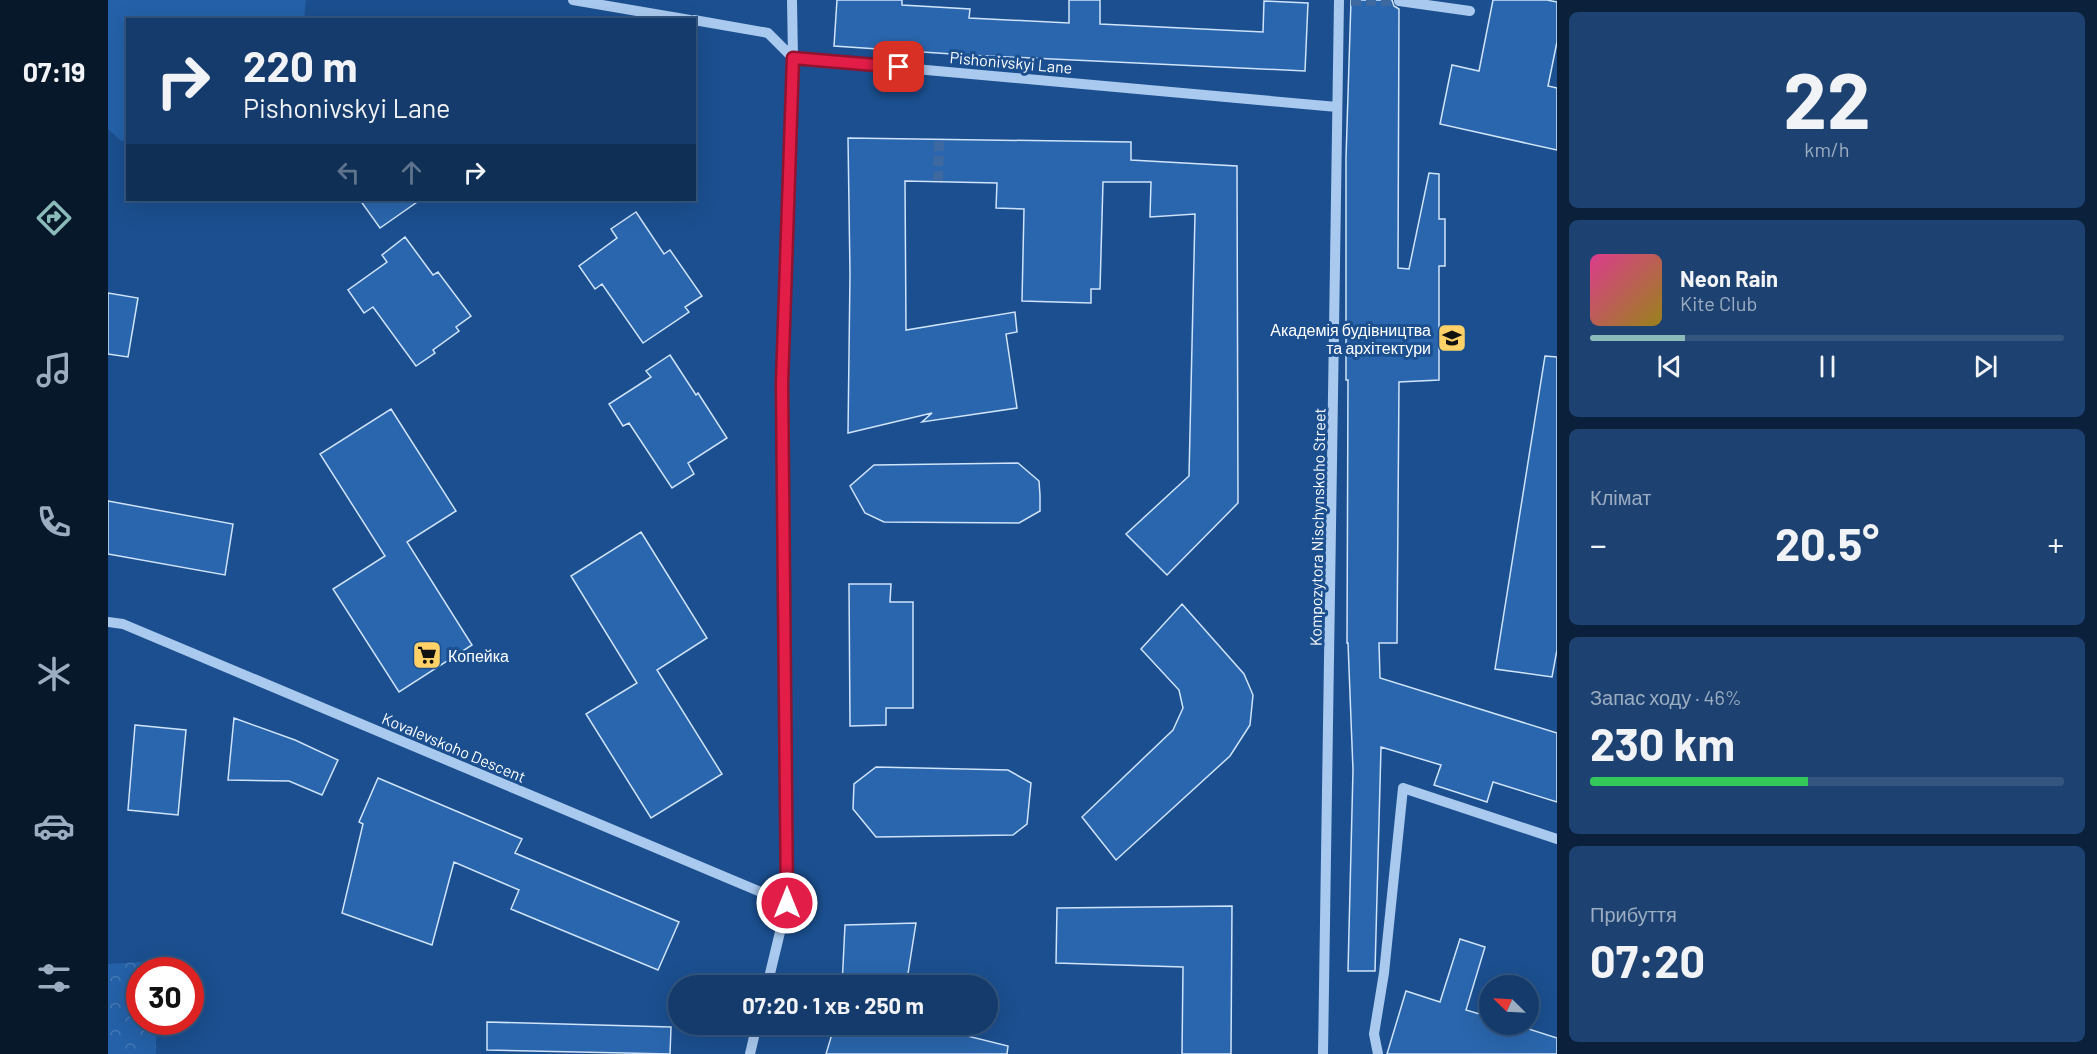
<!DOCTYPE html>
<html lang="uk">
<meta charset="utf-8">
<style>
body{margin:0;font-family:Barlow,sans-serif;background:#1d4271;color:#f1f3f6;height:100vh;display:flex;flex-direction:column;font-size:22px;white-space:nowrap}
*{box-sizing:border-box;margin:0}
p{font-size:20px;color:#9dadc1}
.icon{flex:none;width:33px;height:33px;fill:none;stroke:currentColor;stroke-width:2;stroke-linecap:round;stroke-linejoin:round}
.map{position:relative;flex:1;overflow:hidden}
.panel{display:flex;flex-direction:column;gap:12px;padding:12px;background:#0b203b;width:540px}
.panel>*{flex:none}
.guide{position:absolute;left:18px;top:18px;width:570px;height:183px;border-radius:0px;box-shadow:0 6px 24px #0002,0 0 0 2px #33557e;background:#143b6b;color:#f1f3f6;overflow:hidden}
.needle{width:39px;rotate:294deg}
.controls{position:absolute;left:1371px;top:975px;display:grid;gap:12px}
.controls a{display:grid;place-items:center;width:60px;height:60px;border-radius:50%;background:#143b6b;box-shadow:0 6px 24px #0002,0 0 0 2px #33557e;font-size:30px}
.speed{position:absolute;left:18px;top:957px;display:flex;gap:12px;font-size:30px;font-weight:700;text-align:center}
.speed>*{display:grid;place-content:center;width:78px;height:78px;border-radius:50%;background:#143b6b;box-shadow:0 6px 24px #0002,0 0 0 2px #33557e;line-height:1}
.speed .limit{border:9px solid #d22;background:#fff;color:#111}
.pin{position:absolute;display:grid;place-items:center;width:51px;height:51px;color:#fff;margin:-26px;border-radius:12px;box-shadow:0 3px 9px #0006}
.me{position:absolute;width:66px;margin:-33px;rotate:0deg;stroke-linejoin:round;filter:drop-shadow(0 0 4px #0008)}
.turn{display:flex;align-items:center;gap:21px;height:126px;padding:0 18px;font-size:27px}
.turn .icon{width:78px;height:78px;stroke-width:2.5}
.turn b{display:block;font-size:42px;line-height:51px}
.lanes{display:flex;align-items:center;height:57px;padding:0 18px;background:#0003;justify-content:center;gap:30px;direction:ltr}
.lanes .off{opacity:.35}
.big{font-size:45px;font-weight:700;line-height:1.1}
.panel .tile{flex:1;display:flex;flex-direction:column;justify-content:center;gap:9px;min-width:0;padding:0 21px;border-radius:9px;background:#1d4271}
.panel .dial{align-items:center;gap:0}
.dial b{font-size:78px;line-height:1}
.song{display:flex;align-items:center;gap:18px}
.cover{width:72px;height:72px;border-radius:9px;background:linear-gradient(135deg,hsl(330 70% 55%),hsl(50 70% 35%))}
.played{height:6px;border-radius:3px;background:linear-gradient(90deg,#8bbbb9 20%,#33557e 20%)}
.keys{display:flex;justify-content:space-around;direction:ltr}
.heat{display:flex;justify-content:space-between;align-items:center;font-size:33px;direction:ltr}
.charge{height:9px;border-radius:4px;background:linear-gradient(90deg,#34c759 46%,#33557e 0)}
.trip{position:absolute;left:560px;top:975px;width:330px;height:60px;border-radius:30px;background:#143b6b;box-shadow:0 6px 24px #0002,0 0 0 2px #33557e;font-weight:700;line-height:60px;text-align:center}
main{display:flex;flex:1;min-height:0}
.tabs{display:flex;flex-direction:column;width:108px;justify-content:space-around;align-items:center;background:#08182b;color:#9dadc1}
.tabs .icon{width:42px;height:42px}
.tabs .current{color:#8bbbb9}
.tabs b{font-size:27px;color:#f1f3f6}
.map>svg:first-child{display:block}
.grass{fill:#2461a8}
.forest{fill:url(#forest-crowns)}
.building{fill:#2a66ad;stroke:#cfe3fa;stroke-width:1.5}
.lines{fill:none;stroke-linecap:round;stroke-linejoin:round}
.minor-tunnel{stroke:#3d69a0;stroke-width:10;stroke-dasharray:10 5;stroke-linecap:butt}
.minor{stroke:#a9c9ee;stroke-width:10}
.route-casing{stroke:#92132f;stroke-width:15}
.route{stroke:#e11d48;stroke-width:10}
.labels{text-anchor:middle;dominant-baseline:central;stroke-width:6;stroke-linejoin:round;paint-order:stroke}
.street-label{font-size:16px;fill:#fff;stroke:#1b4f8f}
.poi-label{font-size:16px;fill:#fff;stroke:#1b4f8f;text-anchor:end}
</style>
<main>
<nav class="tabs">
<b>07:19</b>
<svg class="icon current" aria-label="directions" viewBox="0 0 24 24"><path d="M12 3l9 9-9 9-9-9zM9 14v-3h6M13 9l2 2-2 2"/></svg>
<svg class="icon" aria-label="music" viewBox="0 0 24 24"><path d="M9 18V5l10-2v13"/><circle cx="6" cy="18" r="3"/><circle cx="16" cy="16" r="3"/></svg>
<svg class="icon" aria-label="phone" viewBox="0 0 24 24"><path d="M5 4h4l2 5-3 2q2 4 5 5l2-3 5 2v4C11 20 4 13 5 4z"/></svg>
<svg class="icon" aria-label="climate" viewBox="0 0 24 24"><path d="M12 3v18M4 7l16 10M4 17L20 7"/></svg>
<svg class="icon" aria-label="car" viewBox="0 0 24 24"><path d="M5 17H2v-5l4-1 3-4h7l3 4 3 1v5h-3M9 17h6M6 11h13"/><circle cx="7" cy="17" r="2"/><circle cx="17" cy="17" r="2"/></svg>
<svg class="icon" aria-label="filters" viewBox="0 0 24 24"><path d="M4 7h16M4 17h16"/><circle cx="9" cy="7" r="2"/><circle cx="15" cy="17" r="2"/></svg>
</nav>
<div class="map">
<svg width="1449" height="1054" viewBox="0 0 1449 1054">
<defs>
<pattern id="forest-crowns" width="20" height="18" patternUnits="userSpaceOnUse" patternTransform="scale(1.5)"><rect width="20" height="18" fill="#2461a8"/><path d="M2 6a3 3 0 1 1 6 0M12 15a3 3 0 1 1 6 0" fill="none" stroke="#4579b5"/></pattern>
</defs>
<rect width="100%" height="100%" fill="#1b4f8f"/>
<path class="grass" d="M0,0H198L196,19L20,20L19,142L12,140L0,129Z"/>
<path class="forest" d="M49,961V970H32V1022H48V1054H0V964Z"/>
<path class="building" d="M729,0H794V5L862,9L861,18L961,23V0H992V24L1155,32L1156,1L1200,3L1197,71L859,55L726,46Z
M1243,0H1284L1286,6L1291,9L1290,268L1301,269L1321,173L1331,174V219H1337V266H1331V380L1291,382L1289,643H1271L1272,678L1449,733V802L1385,782L1379,802L1326,785L1333,765L1273,747L1267,971H1240L1245,770L1240,643H1239L1240,380H1238V158Z
M1385,0H1439L1449,2V42L1440,86L1449,88V150L1332,124L1344,65L1371,71Z
M740,138L1023,142V160L1129,166L1130,503L1059,575L1018,534L1081,476L1087,214L1042,217L1043,182H995L992,289H983V303L914,301L916,209L888,208L889,183L797,181L798,330L907,312L909,332L898,334L909,408L814,422L824,413L740,433L742,274Z
M252,200H312L272,228Z
M528,212L556,254L562,250L594,296L577,307L581,312L535,343L494,284L487,289L471,266L509,238L503,229Z
M297,237L325,275L330,272L363,316L348,327L351,331L325,350L327,353L308,366L265,307L256,313L240,290L279,262L274,255Z
M0,293L30,298L20,357L0,354Z
M562,355L588,395L590,393L619,438L580,463L586,474L564,488L521,423L515,426L501,404L543,377L538,371Z
M1437,356L1449,357V650L1444,677L1387,669Z
M283,409L348,511L299,542L364,645L291,692L225,589L277,556L212,454Z
M910,463L931,481L932,495V511L911,523L776,522L757,513L742,486L766,465Z
M0,501L125,524L117,575L0,554Z
M533,532L599,638L549,670L614,774L543,818L478,714L529,683L463,576Z
M741,584H783L782,602H805V708H778V725L742,726Z
M1074,604L1136,674L1145,695L1142,725L1122,756L1008,860L974,817L1065,730L1075,708L1071,690L1033,649Z
M126,718L187,740L230,760L214,795L181,781L120,780Z
M27,725L78,730L70,815L20,810Z
M768,767L900,770L923,783L919,824L905,835L768,837L745,809L746,784Z
M270,778L414,839L407,853L571,922L550,970L403,909L411,890L346,862L324,945L234,913L255,824L251,822Z
M1124,906L1123,1054H1074L1075,967L948,963L949,908Z
M808,923L798,986H734L737,925Z
M1352,939L1377,947L1358,1010L1382,1017V1024H1405L1449,1038V1054H1279L1298,991L1332,1002Z
M379,1022L563,1027L562,1054L379,1050Z
M727,1024H811L900,1046L899,1054H718Z"/>
<g class="lines">
<path class="minor-tunnel" d="M1243,1H1291
M830,181L831,138"/>
<path class="minor" d="M465,0L582,20
M1291,1L1362,11
M586,20L660,33L685,58L1229,107
M0,622L15,624L679,903
M659,986L679,903L674,383L685,58L684,0
M642,1054L649,1024
M1215,1054L1231,0
M1270,1054L1266,1034L1276,973L1295,788L1449,839"/>
</g>
<g class="lines">
<g class="route-casing">
<path id="route" d="M679,903L674,383L685,58L791,67"/>
</g>
<use href="#route" class="route"/>
</g>
<defs>
<g id="university-square" transform="scale(1.5)"><rect x="-9" y="-9" width="18" height="18" rx="4" fill="#ffd166" stroke="#1b4f8f"/><path d="M0-5L7-2L0 1L-7-2ZM-4 1L0 2.5L4 1V4Q0 6-4 4Z" fill="#111"/></g>
<g id="supermarket-square" transform="scale(1.5)"><rect x="-9" y="-9" width="18" height="18" rx="4" fill="#ffd166" stroke="#1b4f8f"/><path d="M-6-5.5h2.5l.6 2H6L4.5 2H-2.5L-4.4-4H-6ZM-1.5 3.2a1.3 1.3 0 1 0 .1 0ZM3 3.2a1.3 1.3 0 1 0 .1 0Z" fill="#111"/></g>
</defs>
<g fill-rule="evenodd">
<use href="#university-square" x="1344" y="338"/>
<use href="#supermarket-square" x="319" y="655"/>
</g>
<g class="labels">
<g class="street-label">
<text transform="translate(903 62) rotate(5)">Pishonivskyi Lane</text>
<text transform="translate(1209 527) rotate(-89)">Kompozytora Nischynskoho Street</text>
<text transform="translate(346 747) rotate(23)">Kovalevskoho Descent</text>
</g>
<g class="poi-label">
<text x="1323" y="329">Академія будівництва<tspan x="1323" dy="18">та архітектури</tspan></text>
<text x="340" y="655" text-anchor="start">Копейка</text>
</g>
</g>
</svg>
<div class="controls">
<a><svg class="needle" viewBox="-14 -14 28 28"><path d="M0-13l5 13h-10z" fill="#e53935"/><path d="M0 13l5-13h-10z" fill="#9dadc1"/></svg></a>
</div>
<div class="speed"><div class="limit">30</div></div>
<div class="pin" style="left:791px;top:67px;background:#d93025"><svg class="icon" aria-label="arrive" viewBox="0 0 24 24"><path d="M6 21V4h12l-3 4 3 4H6"/></svg></div>
<svg class="me" style="left:679px;top:903px" viewBox="-20 -20 40 40"><circle r="17" fill="#e11d48" stroke="#fff" stroke-width="3"/><path d="M0-11L8 9 0 5-8 9z" fill="#fff"/></svg>
<div class="trip">07:20 · 1 хв · 250 m</div>
<div class="guide">
<div class="turn"><svg class="icon" aria-label="right" viewBox="0 0 24 24"><path d="M7 20v-9h11M14 6l5 5-5 5"/></svg><div><b>220 m</b>Pishonivskyi Lane</div></div>
<div class="lanes"><svg class="icon off" aria-label="left" viewBox="0 0 24 24"><path d="M17 20v-9H6M10 6l-5 5 5 5"/></svg><svg class="icon off" aria-label="ahead" viewBox="0 0 24 24"><path d="M12 20V5M6 11l6-6 6 6"/></svg><svg class="icon" aria-label="right" viewBox="0 0 24 24"><path d="M7 20v-9h11M14 6l5 5-5 5"/></svg></div>
</div>
</div>
<section class="panel">
<div class="tile dial"><b>22</b><p>km/h</p></div>
<div class="tile">
<div class="song"><i class="cover"></i><div><b>Neon Rain</b><p>Kite Club</p></div></div>
<div class="played"></div>
<div class="keys"><svg class="icon" aria-label="previous" viewBox="0 0 24 24"><path d="M18 5L8 12l10 7zM5 5v14"/></svg><svg class="icon" aria-label="pause" viewBox="0 0 24 24"><path d="M8 5v14M16 5v14"/></svg><svg class="icon" aria-label="next" viewBox="0 0 24 24"><path d="M6 5l10 7-10 7zM19 5v14"/></svg></div>
</div>
<div class="tile"><p>Клімат</p>
<div class="heat"><a>−</a><b class="big">20.5°</b><a>+</a></div>
</div>
<div class="tile"><p>Запас ходу · 46%</p><b class="big">230 km</b><div class="charge"></div></div>
<div class="tile"><p>Прибуття</p><b class="big">07:20</b></div>
</section>
</main>
